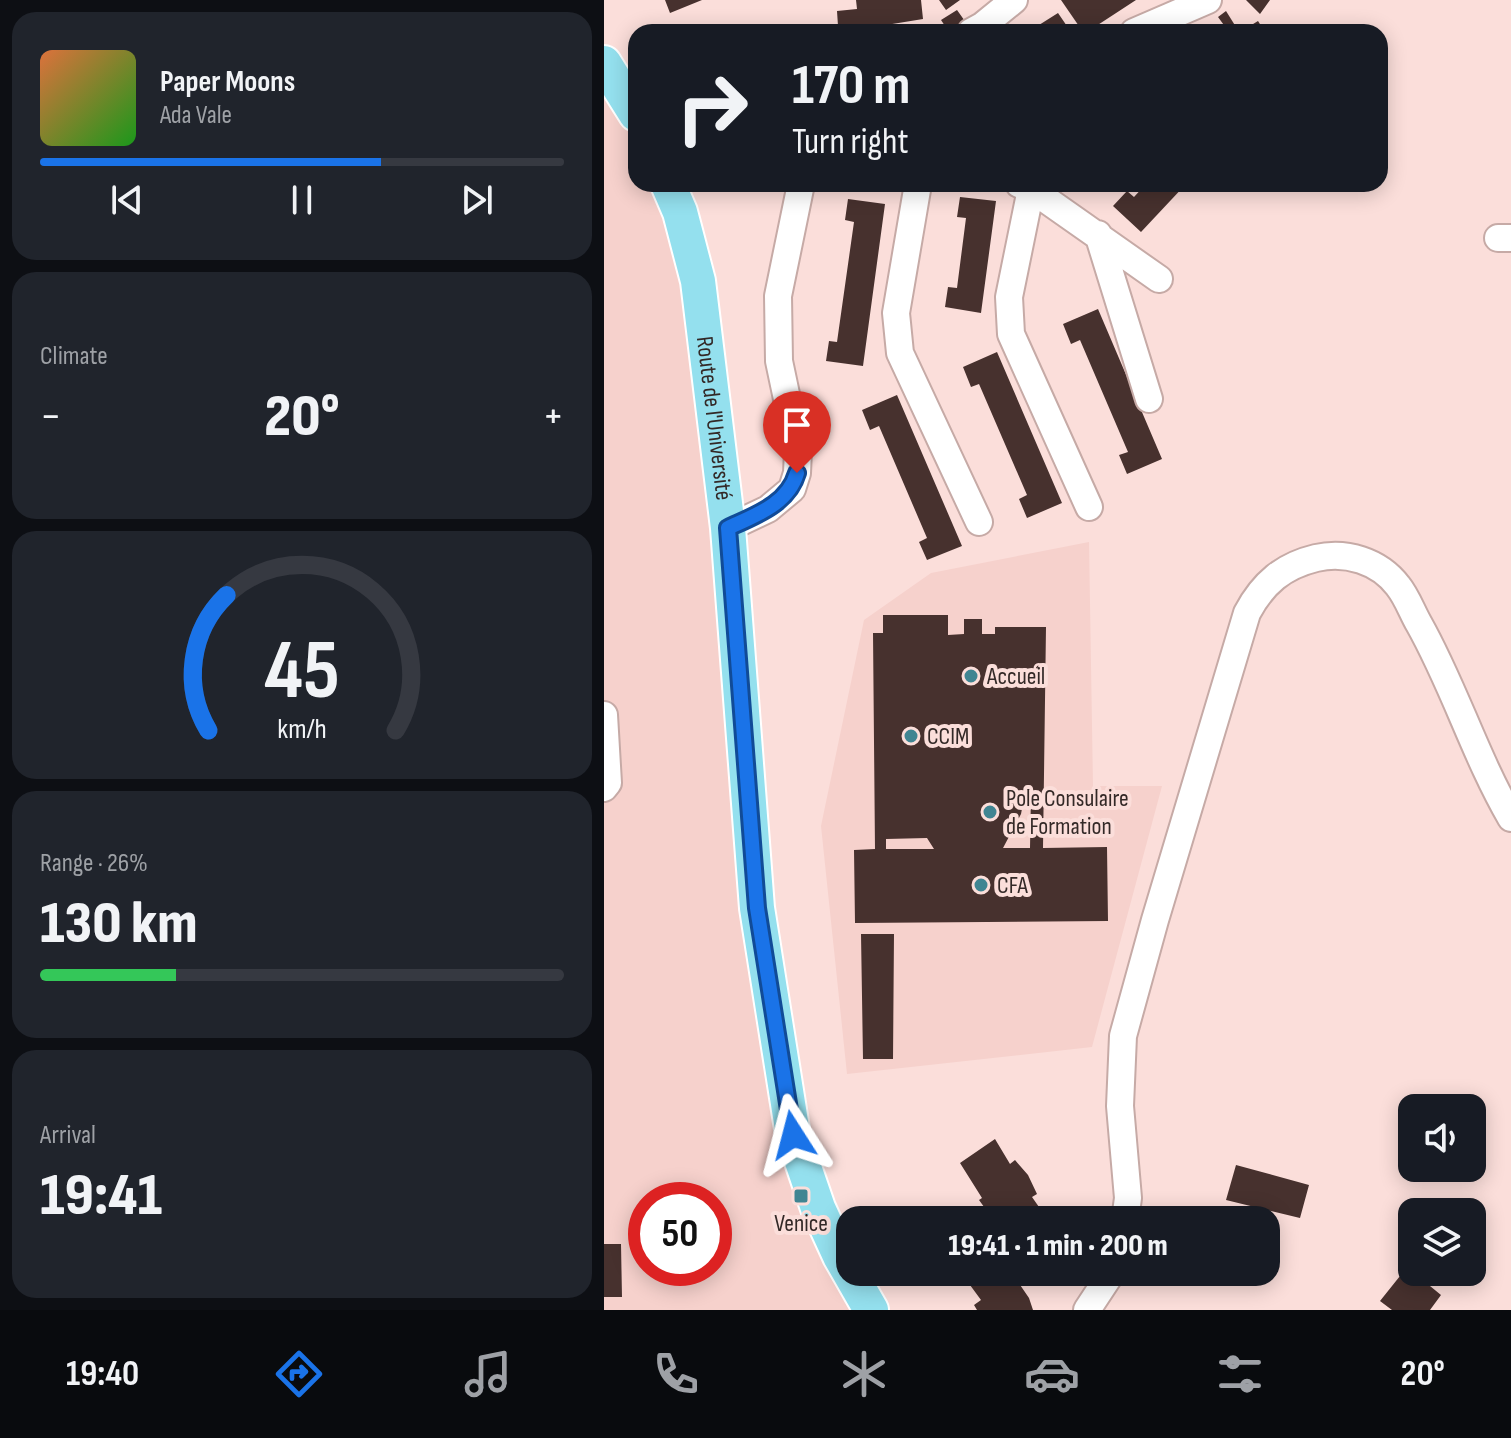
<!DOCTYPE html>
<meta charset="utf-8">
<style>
body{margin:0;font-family:"Sofia Sans Condensed",sans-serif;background:#20242c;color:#f1f3f6;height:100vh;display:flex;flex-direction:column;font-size:30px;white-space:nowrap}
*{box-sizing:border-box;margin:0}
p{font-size:26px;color:#9ea1a6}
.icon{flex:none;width:44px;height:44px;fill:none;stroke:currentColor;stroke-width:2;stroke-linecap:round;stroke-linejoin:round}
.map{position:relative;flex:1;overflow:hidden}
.drawer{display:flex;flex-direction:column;gap:12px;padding:12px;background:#0d0f14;width:604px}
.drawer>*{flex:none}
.banner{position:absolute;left:24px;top:24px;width:760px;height:168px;border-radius:24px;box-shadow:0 4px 20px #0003;background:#171b24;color:#f1f3f6;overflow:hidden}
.controls{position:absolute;left:794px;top:1094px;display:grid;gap:16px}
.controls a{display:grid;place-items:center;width:88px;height:88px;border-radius:16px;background:#171b24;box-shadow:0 4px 20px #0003;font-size:40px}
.speed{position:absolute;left:24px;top:1182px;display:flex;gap:16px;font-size:40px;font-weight:700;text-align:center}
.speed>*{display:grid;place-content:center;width:104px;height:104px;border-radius:50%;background:#171b24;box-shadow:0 4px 20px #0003;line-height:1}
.speed .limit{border:12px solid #d22;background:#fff;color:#111}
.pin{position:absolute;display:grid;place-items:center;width:68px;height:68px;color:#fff;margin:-82px -34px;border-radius:50% 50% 50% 0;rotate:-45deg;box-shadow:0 0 8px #0007}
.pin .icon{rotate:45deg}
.me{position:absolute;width:88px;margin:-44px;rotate:351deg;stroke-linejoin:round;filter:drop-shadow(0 0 6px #0008)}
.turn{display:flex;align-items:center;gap:28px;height:168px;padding:0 32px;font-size:36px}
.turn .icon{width:104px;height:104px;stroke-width:2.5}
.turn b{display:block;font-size:56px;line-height:68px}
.big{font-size:60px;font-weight:800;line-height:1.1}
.drawer .card{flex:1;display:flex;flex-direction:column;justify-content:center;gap:12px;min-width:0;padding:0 28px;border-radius:24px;background:#20242c}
.drawer .dial{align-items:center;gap:0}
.dial svg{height:208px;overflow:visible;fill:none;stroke:#363941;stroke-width:7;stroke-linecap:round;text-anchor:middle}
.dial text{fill:#f1f3f6;stroke:none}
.song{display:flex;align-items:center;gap:24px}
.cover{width:96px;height:96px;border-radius:12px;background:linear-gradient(135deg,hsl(20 70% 55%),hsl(120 70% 35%))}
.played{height:8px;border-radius:4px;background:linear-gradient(90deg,#1a73e8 65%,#363941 65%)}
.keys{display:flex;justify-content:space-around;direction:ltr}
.heat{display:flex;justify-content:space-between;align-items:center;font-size:44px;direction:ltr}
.charge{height:12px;border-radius:6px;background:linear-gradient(90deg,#34c759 26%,#363941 0)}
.trip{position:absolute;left:232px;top:1206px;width:444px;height:80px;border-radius:24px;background:#171b24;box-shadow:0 4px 20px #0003;font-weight:800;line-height:80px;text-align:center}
.menu{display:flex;height:128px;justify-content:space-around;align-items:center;background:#090b0e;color:#9ea1a6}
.menu .icon{width:56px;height:56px}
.menu .on{color:#1a73e8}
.menu b{font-size:36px;color:#f1f3f6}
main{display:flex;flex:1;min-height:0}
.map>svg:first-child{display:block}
.built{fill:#f6d1cc;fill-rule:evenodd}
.building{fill:#47312e;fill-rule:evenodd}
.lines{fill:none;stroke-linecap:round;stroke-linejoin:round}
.minor-casing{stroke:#c6aaa6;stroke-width:30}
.major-casing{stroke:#fff;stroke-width:38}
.minor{stroke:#fff;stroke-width:26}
.major{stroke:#94e0ee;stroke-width:34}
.route-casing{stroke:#114b97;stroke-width:20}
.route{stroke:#1a73e8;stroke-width:14}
.poi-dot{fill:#408592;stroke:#fbdeda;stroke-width:3}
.labels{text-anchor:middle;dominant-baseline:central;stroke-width:8;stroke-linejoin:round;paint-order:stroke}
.street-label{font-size:24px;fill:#332927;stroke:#fbdeda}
.poi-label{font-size:24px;fill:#332927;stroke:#fbdeda;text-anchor:start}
</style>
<main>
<section class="drawer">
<div class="card">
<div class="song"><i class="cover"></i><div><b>Paper Moons</b><p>Ada Vale</p></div></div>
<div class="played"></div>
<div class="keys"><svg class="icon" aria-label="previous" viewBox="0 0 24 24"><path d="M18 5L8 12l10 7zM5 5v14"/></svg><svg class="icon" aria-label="pause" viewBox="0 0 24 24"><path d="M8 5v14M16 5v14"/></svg><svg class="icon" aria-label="next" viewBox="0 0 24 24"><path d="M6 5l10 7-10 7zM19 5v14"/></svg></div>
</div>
<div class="card"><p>Climate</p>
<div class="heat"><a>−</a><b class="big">20°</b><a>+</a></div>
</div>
<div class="card dial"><svg viewBox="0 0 100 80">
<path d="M14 69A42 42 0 1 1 86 69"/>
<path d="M14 69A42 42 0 0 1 21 17" stroke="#1a73e8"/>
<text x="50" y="56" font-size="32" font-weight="700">45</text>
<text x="50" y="72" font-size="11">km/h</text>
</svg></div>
<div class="card"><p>Range · 26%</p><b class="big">130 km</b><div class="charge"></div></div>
<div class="card"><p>Arrival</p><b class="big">19:41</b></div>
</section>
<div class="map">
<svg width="907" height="1310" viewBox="0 0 907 1310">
<rect width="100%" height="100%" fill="#fbdeda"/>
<path class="built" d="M0,63L32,114V184H63L76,212L189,1135L267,1310H0ZM42,1200H110V1268H42Z
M485,542L489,786H558L488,1047L243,1074L217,826L260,620L327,573Z"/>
<path class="building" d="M61,0H98L66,13Z
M252,0H317L319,19L276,26V32H212V28L234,26L233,11L253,9Z
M335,0H356L342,10Z
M457,0H532L483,32H479Z
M642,0H666L656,14Z
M353,10L363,24L351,32H345L337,20Z
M622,11L632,27L625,32L614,17Z
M454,13L467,32H421L435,25Z
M654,21L661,32H636Z
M542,184H582L537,232L509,206L523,191L530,197Z
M356,197L392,201L377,313L341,307L344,287L353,288L362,218L353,217Z
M244,199L281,204L259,366L222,361L225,341L233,342L250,222L241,220Z
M494,309L558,459L523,474L515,455L524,452L476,340L467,344L459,324Z
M393,352L458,503L423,518L415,499L423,495L375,384L367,387L359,367Z
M293,395L358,546L323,560L315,542L323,538L275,426L266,430L258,410Z
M279,615H344V635L360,634V619H378V634H391V627H442L439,848L503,847L504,921L251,923L250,850L271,849L269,633H279ZM421,793H427L426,848H399L417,814ZM323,838L330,849H282V839Z
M257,934H290L289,1059H259Z
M391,1139L406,1164L411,1160L424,1175L433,1194L428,1197L444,1220H394L386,1209L383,1211L375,1200L378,1198L356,1163Z
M632,1165L705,1185L696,1218L622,1200Z
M0,1244H17L18,1297H0Z
M808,1261V1272H828L834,1276L826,1286L837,1295L826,1310H788L776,1301Z
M387,1272L408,1273L425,1298L429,1310H373L370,1305L377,1300L366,1285Z"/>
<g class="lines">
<g class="minor-casing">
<path id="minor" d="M367,32L378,26L410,0
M530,32L604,0
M314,184L292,313L296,353L375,522
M415,184L427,189L555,279
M427,189L405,297L407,334L485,507
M494,234L545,399
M894,238H907
M124,528L164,509L188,489L193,473L194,451L175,361L174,296L197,184
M0,715L4,783L0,788
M521,1220L524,1198L516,1106L519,1036L551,920L643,613C659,583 679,566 712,558C742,551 775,561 794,586C803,597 808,612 815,624C850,686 871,756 907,818
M483,1310L508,1272"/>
</g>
<g class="major-casing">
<g id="major">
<path d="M0,63L32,114"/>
<path id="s1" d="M64,184L76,212L94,281L124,528L153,908L189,1135L214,1208L236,1256L267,1310"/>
</g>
</g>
<use href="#minor" class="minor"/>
<use href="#major" class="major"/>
</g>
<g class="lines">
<g class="route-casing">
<path id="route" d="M189,1135L153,908L124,528C152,515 184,504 193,473"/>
</g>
<use href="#route" class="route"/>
</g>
<g class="poi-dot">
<circle cx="367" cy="676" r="8"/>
<circle cx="307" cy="736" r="8"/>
<circle cx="386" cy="812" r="8"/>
<circle cx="377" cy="885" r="8"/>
<rect x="189" y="1188" width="16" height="16" rx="4"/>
</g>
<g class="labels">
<g class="street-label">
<text stroke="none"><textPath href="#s1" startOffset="240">Route de l'Université</textPath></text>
</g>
<g class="poi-label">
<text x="383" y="676">Accueil</text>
<text x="323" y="736">CCIM</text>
<text x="402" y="798">Pole Consulaire<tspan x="402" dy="28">de Formation</tspan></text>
<text x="393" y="885">CFA</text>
<text x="197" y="1223" text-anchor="middle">Venice</text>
</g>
</g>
</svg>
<div class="controls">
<a><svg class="icon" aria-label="sound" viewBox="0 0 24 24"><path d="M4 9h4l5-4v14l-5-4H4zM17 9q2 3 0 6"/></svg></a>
<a><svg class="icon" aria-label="layers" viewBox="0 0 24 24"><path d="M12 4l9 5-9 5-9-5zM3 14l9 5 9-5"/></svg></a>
</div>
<div class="speed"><div class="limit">50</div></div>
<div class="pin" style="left:193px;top:473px;background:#d93025"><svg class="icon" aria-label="arrive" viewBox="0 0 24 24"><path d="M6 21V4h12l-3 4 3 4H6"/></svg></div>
<svg class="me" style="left:189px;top:1135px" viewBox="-20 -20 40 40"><path d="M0-17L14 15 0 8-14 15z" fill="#1a73e8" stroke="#fff" stroke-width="4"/></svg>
<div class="trip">19:41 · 1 min · 200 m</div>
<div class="banner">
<div class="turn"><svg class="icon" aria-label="right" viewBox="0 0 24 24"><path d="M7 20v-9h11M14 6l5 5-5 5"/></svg><div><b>170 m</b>Turn right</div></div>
</div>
</div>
</main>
<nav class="menu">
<b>19:40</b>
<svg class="icon on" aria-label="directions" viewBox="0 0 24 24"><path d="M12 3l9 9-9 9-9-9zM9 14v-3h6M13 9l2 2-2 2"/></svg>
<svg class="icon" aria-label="music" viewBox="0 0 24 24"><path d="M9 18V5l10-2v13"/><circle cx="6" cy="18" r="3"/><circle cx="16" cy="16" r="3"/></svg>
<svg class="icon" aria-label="phone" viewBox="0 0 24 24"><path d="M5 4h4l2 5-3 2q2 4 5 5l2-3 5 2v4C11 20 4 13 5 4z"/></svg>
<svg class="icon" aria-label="climate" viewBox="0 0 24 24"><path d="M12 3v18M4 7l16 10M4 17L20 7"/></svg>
<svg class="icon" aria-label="car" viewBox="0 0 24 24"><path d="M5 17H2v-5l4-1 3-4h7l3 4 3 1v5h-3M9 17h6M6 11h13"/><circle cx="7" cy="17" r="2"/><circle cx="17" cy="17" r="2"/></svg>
<svg class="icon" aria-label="filters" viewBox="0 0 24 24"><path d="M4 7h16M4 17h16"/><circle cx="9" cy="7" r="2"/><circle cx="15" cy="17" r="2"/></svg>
<b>20°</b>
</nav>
